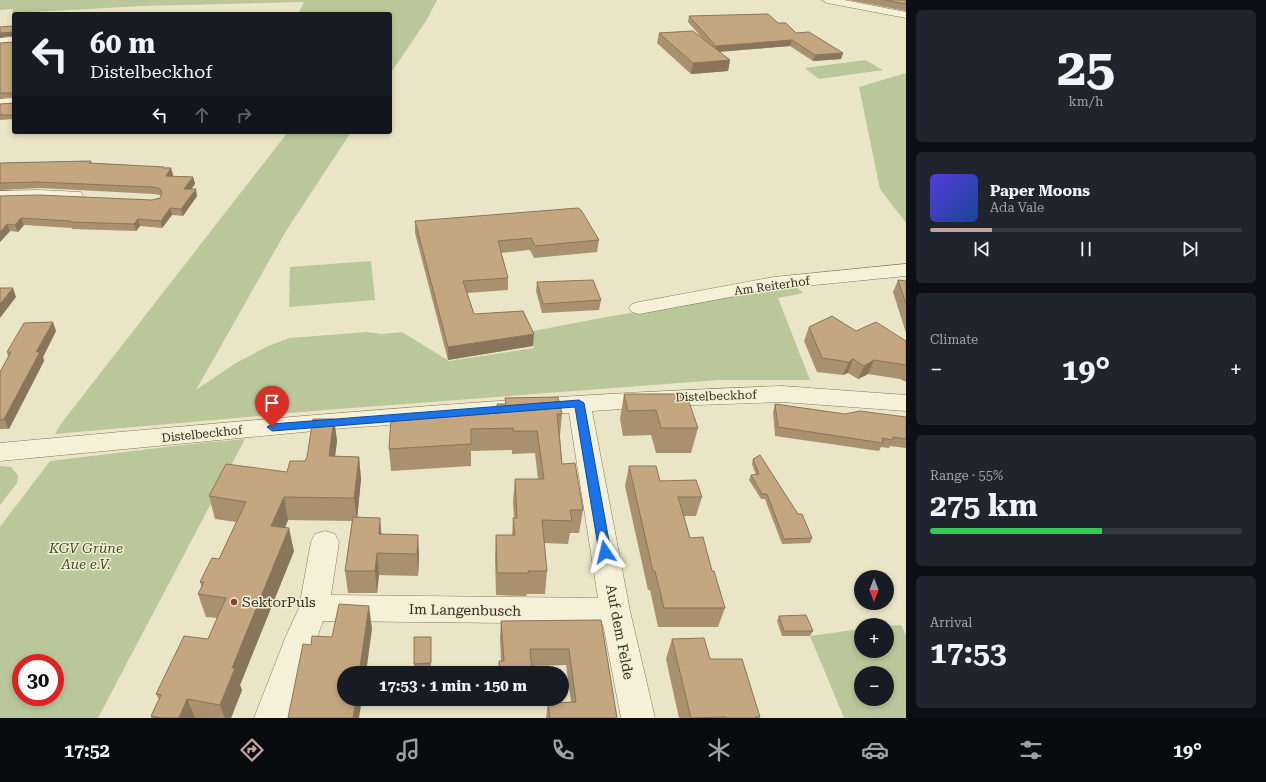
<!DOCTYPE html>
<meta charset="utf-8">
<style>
body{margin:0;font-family:"Roboto Serif",serif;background:#20242c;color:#f1f3f6;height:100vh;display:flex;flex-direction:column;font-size:15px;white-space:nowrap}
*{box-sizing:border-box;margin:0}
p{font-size:13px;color:#9ea1a6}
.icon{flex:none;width:22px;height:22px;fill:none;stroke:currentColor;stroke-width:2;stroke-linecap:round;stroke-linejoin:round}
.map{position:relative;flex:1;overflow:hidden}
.sheet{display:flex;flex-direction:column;gap:10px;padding:10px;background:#0d0f14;width:360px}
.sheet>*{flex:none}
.banner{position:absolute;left:12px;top:12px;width:380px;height:122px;border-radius:4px;box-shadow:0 2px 6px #0003;background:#171b24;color:#f1f3f6;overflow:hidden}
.needle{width:26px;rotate:180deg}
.controls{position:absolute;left:854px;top:570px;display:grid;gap:8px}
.controls a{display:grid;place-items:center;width:40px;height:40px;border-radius:50%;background:#171b24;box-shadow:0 2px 6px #0003;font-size:20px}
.speed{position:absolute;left:12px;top:654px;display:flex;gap:8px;font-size:20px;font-weight:700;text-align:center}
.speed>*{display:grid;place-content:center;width:52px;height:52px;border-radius:50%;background:#171b24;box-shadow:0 2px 6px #0003;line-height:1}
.speed .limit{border:6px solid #d22;background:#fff;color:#111}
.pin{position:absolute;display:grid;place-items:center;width:34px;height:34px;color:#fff;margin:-41px -17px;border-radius:50% 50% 50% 0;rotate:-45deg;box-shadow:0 0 4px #0007}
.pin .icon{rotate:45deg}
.me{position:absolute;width:44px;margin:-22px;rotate:350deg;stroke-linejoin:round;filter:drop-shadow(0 0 3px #0008)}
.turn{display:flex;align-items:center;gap:14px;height:84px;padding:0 12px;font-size:18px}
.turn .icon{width:52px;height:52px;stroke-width:2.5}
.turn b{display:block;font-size:28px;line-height:34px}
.lanes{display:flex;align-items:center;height:38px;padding:0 12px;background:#0003;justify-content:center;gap:20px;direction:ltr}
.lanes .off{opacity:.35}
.big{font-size:30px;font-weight:700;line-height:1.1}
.sheet .tile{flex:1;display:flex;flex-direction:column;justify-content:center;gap:6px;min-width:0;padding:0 14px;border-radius:6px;background:#20242c}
.sheet .dial{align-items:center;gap:0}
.dial b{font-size:52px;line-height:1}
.song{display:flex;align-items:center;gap:12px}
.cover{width:48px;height:48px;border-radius:6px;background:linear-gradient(135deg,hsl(250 70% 55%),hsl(220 70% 35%))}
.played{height:4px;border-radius:2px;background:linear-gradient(90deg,#c4a39e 20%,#363941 20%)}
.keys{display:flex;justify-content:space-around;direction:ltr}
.heat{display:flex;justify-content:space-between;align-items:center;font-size:22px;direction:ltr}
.charge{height:6px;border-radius:3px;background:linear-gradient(90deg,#34c759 55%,#363941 0)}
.trip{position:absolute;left:337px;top:666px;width:232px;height:40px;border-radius:20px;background:#171b24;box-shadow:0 2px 6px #0003;font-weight:700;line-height:40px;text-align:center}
.dock{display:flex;height:64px;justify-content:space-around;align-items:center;background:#090b0e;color:#9ea1a6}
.dock .icon{width:28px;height:28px}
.dock .active{color:#c4a39e}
.dock b{font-size:18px;color:#f1f3f6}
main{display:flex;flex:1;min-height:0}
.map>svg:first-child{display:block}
.green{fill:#bac79b;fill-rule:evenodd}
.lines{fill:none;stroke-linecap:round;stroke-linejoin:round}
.minor-casing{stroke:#83785e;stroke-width:1}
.minor{fill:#f5f1d8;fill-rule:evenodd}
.wall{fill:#a9906e}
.shaded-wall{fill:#89755a}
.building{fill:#c4a780;stroke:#89755a}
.route{fill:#1a73e8;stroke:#114b97}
.poi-dot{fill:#8c4233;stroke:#f2eed5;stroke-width:1.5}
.labels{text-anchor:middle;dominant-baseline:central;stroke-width:3;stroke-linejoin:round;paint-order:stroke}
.street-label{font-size:12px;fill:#352e20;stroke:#f2eed5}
.near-park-label{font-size:14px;font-style:italic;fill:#3f4f28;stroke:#f2eed5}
.near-poi-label{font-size:14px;fill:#352e20;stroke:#f2eed5;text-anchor:start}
.near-street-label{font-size:14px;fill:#352e20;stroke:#f2eed5}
</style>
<main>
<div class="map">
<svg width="906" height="718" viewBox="0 0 906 718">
<rect width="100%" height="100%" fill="#eae5c6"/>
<path class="green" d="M0,0H437L426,21L390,74V14H298L304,2L143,6L12,13L13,9L0,10Z
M865,60L883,70L819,79L805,68Z
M906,73V223L880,189L859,87Z
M288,132H351L286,231L196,390L236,363L268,346L290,338L367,332L382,334L402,332L449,361L534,348L528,332L601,318L794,285L803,293L778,298L810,380H719L325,410L55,434L60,425Z
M371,261L375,300L289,307L290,267Z
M245,439L98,718H0V527L50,461L191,444ZM21,663H55V697H21Z
M0,466L11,467L18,475L17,483L0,505Z
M901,625L906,635V718H844L810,636L861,629V651H887V626ZM861,673H887V699H861Z"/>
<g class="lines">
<g class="minor-casing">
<path id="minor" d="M822,0H844L906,12V18L827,3Z
M14,37V45L0,46V38Z
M14,98V106L0,107V99Z
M40,190L81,192L83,196L81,200L75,201H0V191Z
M906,264V276L774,289L639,314L632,312L629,308L632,304L639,302L774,277Z
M782,386L906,395V411L782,402L668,406L592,411L630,611L655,718H621L603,624L323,621L288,718H254L286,636L299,608L311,542L315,534L325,531L335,534L339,542L331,595L598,598L569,413L345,428L0,461V443C261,419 521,395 782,386Z"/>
</g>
<use href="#minor" class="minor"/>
</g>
<path class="wall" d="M849,0H906V11Z
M689,16L778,23L796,33L843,53L841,59L813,61L790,46L719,52L730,60L728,71L691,74L657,43L659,33L703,39L688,22Z
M14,26V119L0,120V104L14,103V97L0,98V43L14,42V36L0,37V27Z
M91,161L92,163L171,168L173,175L172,176L193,177L195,184L191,189L197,196L183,216L172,215L162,228L140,226L136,231L72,229V228L24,225L18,232L10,231L0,242V196L152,200L160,198L161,195H160L154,194L40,188L0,190V163Z
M415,221L599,240L597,252L534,258L530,250L501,253L508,278V290L467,293L474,314L533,346L448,360L415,233Z
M898,280L906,281V333L893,292Z
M537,282L601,300L599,310L542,313L536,291Z
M809,327L856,331L906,341V382L900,379L868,374L858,379L848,373L843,375L817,372L804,341Z
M56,331L43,357L44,361L9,429H0V372L8,357L7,352Z
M624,394L682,399L698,428L691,453H656L651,435L623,436L620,419Z
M505,398L562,414L560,436L562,464L583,510L579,533H570L568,544L544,543L547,571L545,594H527L526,596L496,595L495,557L496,535H512L513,518H514L513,501L515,479H538L535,453L512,454V450L471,451V466L391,471L389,449L497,413V404H505Z
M775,404L845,414L906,417V448L890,446L889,448L881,447L879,451L775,436L773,412Z
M334,419L337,441L335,456L359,457L361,479L357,517L382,534L418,535L419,557L418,576L379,575L377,593H348L345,571L352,521L288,520L285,528L294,551L240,685L242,690L231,718H151V716L159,699L156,694L208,639L217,618L206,617L198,594L202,587L200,582L219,559L236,522L215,519L209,496L287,472L305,461Z
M753,459L812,538L810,543L782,544L765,499H761L749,480L751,475H756L752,464Z
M629,466L660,481L702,497L696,516H684L690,538L712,571L725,608L718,627H658L650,590H648L625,486Z
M779,616L813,631L810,636H782L777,621Z
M601,620L617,718H546L548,703L571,702L566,665L532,666V673H498L499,661H501L500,638L501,621Z
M431,637V668L414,669V664Z
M672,639L710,659L760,717L759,718H679L666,659Z
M499,699H532V705H499Z"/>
<path class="shaded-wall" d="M14,32V36L0,37V33Z
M792,40L790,46L715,52L716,46Z
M843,53L841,59L813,61L815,55Z
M730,60L728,71L691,74L693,63Z
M171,168L173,175L168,183L166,176Z
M193,177L195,184L186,196L184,189Z
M196,189L197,196L183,216L181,209Z
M170,208L172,215L162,228L161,221Z
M21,218L24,225L18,232L15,225Z
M138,219L140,226L136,231L134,224Z
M7,224L10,231L0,242V232Z
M13,288L16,297L0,318V304Z
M53,322L56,331L43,357L44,361L9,429L4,419L36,352Z
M534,334L533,346L448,360V347Z
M853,359L848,373L843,375L849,362Z
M874,360L868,374L858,379L864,366Z
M334,419L337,441L332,479L329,456Z
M359,457L361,479L357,521L354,498Z
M284,497L288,520L276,549L271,526Z
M380,518L382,540L379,534Z
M289,528L294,551L240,685L242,690L231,718H225L220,705L232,668Z
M418,535L419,557L418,576L417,554Z
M377,553L379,575L377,593L375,571Z
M369,606L372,629L366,673H359Z
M187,699L195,718H179Z
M356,699H362L359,718H353Z"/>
<path class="building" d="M884,0H906V4Z
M768,14L778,23H786L796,33L809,32L843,53L815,55L792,40L716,46L689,16Z
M14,26V115H0V104L14,103V93H0V43L14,42V32L0,33V27Z
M693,31L730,60L693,63L659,33Z
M91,161L89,163L164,167L163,168H171L166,176L193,177L184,189H196L181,209L170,208L161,221L138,219L134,224L70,222L71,221L21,218L15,225L7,224L0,232V196L38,195L152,200L160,198L162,193L159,188L152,187L38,182L0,183V163Z
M578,208L581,210L599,240L535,246L531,238L498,241L508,278L463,281L474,314L523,311L534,334L448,347L415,221Z
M593,280L601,300L543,304L537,282Z
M898,280L906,281V304Z
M0,288H13L0,304Z
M832,316L856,331L876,322L906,341V365L874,360L864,366L853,359L849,362L822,358L809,327Z
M53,322L36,352H40L4,419L0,420V372L11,352H7L24,323Z
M624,394H680L682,399H688L698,428H661L656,410L628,411Z
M558,397L562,414H557L562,464L575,463L583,510H570L572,521L542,520L547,571H528L529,573H497L496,535H515L513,518H517L515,479H544L537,431H513V428L471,429V444L389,449L391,418L444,416L445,414L498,413L497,404H506L505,398Z
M775,404L845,414L860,411L906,417V439L893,437V440L882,438L883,443L778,427Z
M313,419H334L329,456L359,457L354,498L284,497L271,526L289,528L232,668H235L220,705L187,699L179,718H161L151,716L161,695L156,694L184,636L208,639L226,598L198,594L204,582H200L212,558L219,559L246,502L209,496L226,464L287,472L290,461H305L307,457Z
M760,455L798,514H802L812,538L784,539L767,494H762L751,475L759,474L753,459Z
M629,466H656L660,481L696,480L702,497H678L690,538L703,537L712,571H714L725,608H664L655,571H653Z
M353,517L380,518L379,534L418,535L417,554L377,553L375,571H345Z
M339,604L369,606L359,673H344V699H356L353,718H288L303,644L311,645L312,636L332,637Z
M806,615L813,631H784L779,616Z
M601,620L617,718H550L548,703L576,702L569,649H530L532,673H500L499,661H504L501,621Z
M414,637H431V663L414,664Z
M704,638L710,659H742L760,717H755V718H726V717L691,718L672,639Z"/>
<path class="route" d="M579,400L584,403L611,552L609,555H601L599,552L575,407L272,431L267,427L272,424Z"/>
<circle class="poi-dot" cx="234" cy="602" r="4"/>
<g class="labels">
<g class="street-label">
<text transform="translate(772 286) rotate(-8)">Am Reiterhof</text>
<text transform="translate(716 396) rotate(-2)">Distelbeckhof</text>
<text transform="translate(202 434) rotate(-6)">Distelbeckhof</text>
</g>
<g class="near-park-label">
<text x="86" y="548">KGV Grüne<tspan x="86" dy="16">Aue e.V.</tspan></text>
</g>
<g class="near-poi-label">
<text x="242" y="602">SektorPuls</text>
</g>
<g class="near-street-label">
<text transform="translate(465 610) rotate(1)">Im Langenbusch</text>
<text transform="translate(620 632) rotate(79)">Auf dem Felde</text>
</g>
</g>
</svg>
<div class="controls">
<a><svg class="needle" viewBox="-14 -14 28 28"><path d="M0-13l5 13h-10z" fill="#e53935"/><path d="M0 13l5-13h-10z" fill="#9ea1a6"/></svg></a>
<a>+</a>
<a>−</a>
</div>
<div class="speed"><div class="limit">30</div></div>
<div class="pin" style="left:272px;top:427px;background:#d93025"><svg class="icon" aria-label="arrive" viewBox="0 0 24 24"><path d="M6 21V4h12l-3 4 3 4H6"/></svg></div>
<svg class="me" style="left:605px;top:552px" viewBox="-20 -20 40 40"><path d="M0-17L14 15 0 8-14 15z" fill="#1a73e8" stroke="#fff" stroke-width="4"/></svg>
<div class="trip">17:53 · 1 min · 150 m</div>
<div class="banner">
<div class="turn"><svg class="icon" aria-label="left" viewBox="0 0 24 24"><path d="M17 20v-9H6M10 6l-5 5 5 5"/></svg><div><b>60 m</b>Distelbeckhof</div></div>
<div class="lanes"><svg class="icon" aria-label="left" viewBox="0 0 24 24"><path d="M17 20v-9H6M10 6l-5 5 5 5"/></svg><svg class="icon off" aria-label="ahead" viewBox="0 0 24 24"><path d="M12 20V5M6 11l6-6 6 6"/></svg><svg class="icon off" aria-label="right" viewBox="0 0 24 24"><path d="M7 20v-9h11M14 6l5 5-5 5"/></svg></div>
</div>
</div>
<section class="sheet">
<div class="tile dial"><b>25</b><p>km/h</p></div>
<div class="tile">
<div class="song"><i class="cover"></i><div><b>Paper Moons</b><p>Ada Vale</p></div></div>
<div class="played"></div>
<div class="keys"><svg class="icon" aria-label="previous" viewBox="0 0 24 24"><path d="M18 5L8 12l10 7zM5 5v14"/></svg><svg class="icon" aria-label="pause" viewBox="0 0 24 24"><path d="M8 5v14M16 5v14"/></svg><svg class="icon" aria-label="next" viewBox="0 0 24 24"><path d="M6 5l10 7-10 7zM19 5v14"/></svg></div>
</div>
<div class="tile"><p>Climate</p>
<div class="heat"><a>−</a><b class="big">19°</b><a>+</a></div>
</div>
<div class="tile"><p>Range · 55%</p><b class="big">275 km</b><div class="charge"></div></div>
<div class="tile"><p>Arrival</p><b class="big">17:53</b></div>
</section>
</main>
<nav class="dock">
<b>17:52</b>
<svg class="icon active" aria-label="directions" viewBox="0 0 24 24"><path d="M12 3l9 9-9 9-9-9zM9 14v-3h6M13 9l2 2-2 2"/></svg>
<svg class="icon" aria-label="music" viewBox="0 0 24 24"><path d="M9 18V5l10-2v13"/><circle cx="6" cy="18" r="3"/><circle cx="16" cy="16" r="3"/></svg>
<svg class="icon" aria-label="phone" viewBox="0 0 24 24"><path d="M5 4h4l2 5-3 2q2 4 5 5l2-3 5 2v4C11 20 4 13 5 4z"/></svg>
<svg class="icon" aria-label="climate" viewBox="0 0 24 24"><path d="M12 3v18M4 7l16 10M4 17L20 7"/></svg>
<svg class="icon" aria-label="car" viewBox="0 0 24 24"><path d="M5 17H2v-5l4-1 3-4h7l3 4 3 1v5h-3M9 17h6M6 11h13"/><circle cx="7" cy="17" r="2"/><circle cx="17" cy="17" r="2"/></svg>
<svg class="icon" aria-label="filters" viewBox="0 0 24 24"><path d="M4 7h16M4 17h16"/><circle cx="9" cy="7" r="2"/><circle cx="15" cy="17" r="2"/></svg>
<b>19°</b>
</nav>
